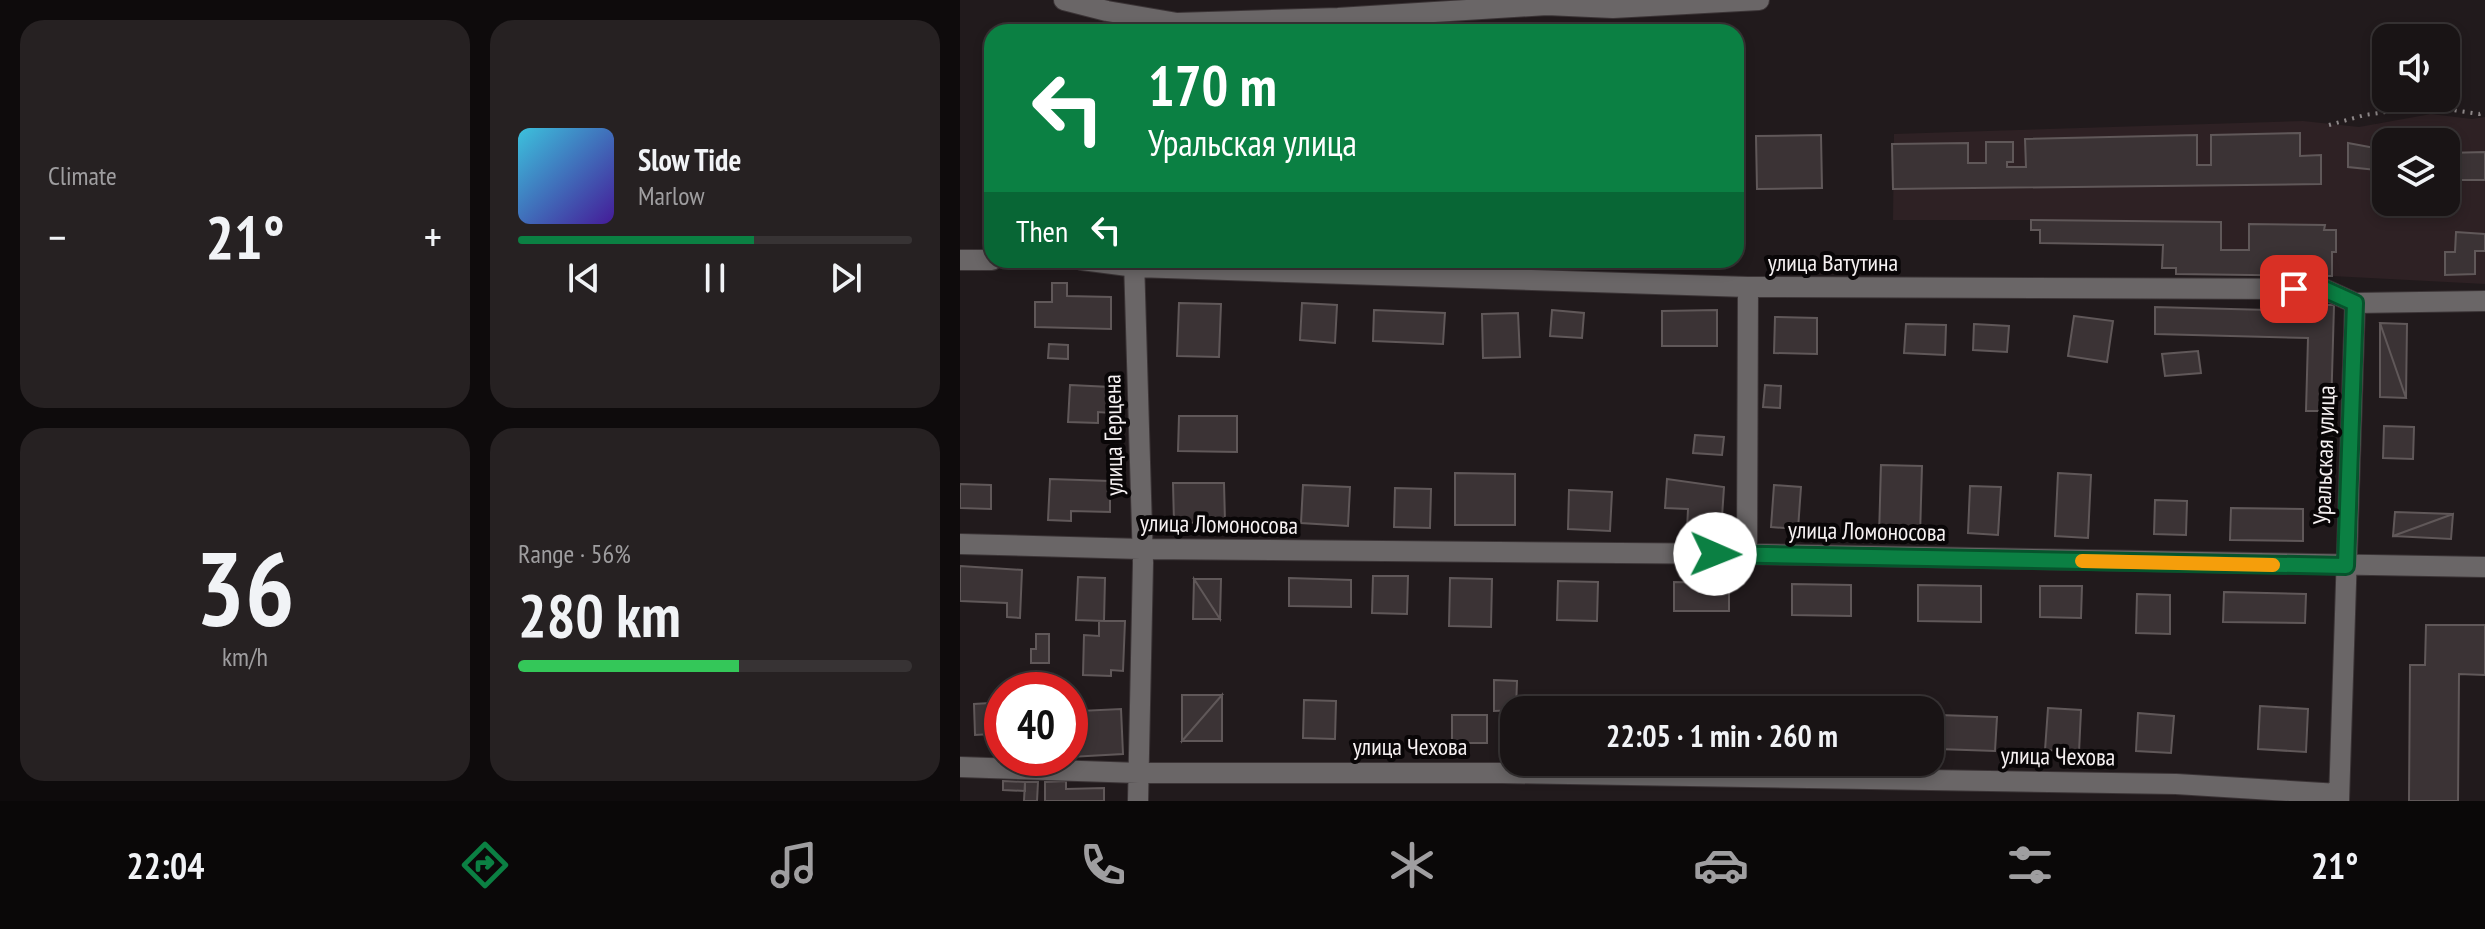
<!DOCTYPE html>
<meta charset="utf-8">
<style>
body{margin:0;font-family:"PT Sans Narrow",sans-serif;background:#262122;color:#f1f3f6;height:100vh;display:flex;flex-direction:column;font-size:30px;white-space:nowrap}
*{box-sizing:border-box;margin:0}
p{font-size:26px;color:#9f9ea0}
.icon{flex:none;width:44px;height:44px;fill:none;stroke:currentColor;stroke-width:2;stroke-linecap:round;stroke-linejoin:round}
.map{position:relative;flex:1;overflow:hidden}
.panel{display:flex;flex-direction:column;gap:20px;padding:20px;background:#0e0b0c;width:960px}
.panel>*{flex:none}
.hud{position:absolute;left:24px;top:24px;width:760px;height:244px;border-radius:24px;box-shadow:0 4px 12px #0003,0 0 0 2px #373334;background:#0b8043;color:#fff;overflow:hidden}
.controls{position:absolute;left:1412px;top:24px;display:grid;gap:16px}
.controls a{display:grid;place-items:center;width:88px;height:88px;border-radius:16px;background:#191415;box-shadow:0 4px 12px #0003,0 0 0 2px #373334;font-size:40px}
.speed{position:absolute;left:24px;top:672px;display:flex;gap:16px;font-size:40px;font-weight:700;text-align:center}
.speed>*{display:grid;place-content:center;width:104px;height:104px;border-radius:50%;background:#191415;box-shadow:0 4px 12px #0003,0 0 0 2px #373334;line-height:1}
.speed .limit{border:12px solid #d22;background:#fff;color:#111}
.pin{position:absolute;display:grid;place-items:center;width:68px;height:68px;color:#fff;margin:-34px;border-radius:16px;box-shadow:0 4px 12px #0006}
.me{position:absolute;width:88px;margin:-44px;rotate:91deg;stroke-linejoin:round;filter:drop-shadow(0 0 6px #0008)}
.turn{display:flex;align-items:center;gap:28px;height:168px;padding:0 32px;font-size:36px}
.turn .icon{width:104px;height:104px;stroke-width:2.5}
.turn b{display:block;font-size:56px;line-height:68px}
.then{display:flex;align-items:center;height:76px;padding:0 32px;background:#0003;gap:16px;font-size:30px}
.big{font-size:60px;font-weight:600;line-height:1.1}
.panel .tile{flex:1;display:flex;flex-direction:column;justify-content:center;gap:12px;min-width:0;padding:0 28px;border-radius:24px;background:#262122}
.panel .dial{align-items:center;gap:0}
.dial b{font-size:104px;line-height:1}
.song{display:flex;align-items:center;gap:24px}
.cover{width:96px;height:96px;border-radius:12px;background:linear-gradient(135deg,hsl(190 70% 55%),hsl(260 70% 35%))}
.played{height:8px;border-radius:4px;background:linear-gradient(90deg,#0b8043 60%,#373334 60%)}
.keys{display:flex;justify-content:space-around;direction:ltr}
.heat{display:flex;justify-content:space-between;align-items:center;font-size:44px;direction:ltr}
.charge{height:12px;border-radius:6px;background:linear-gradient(90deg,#34c759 56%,#373334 0)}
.panel .tiles{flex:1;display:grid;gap:20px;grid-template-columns:repeat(2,1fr)}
.trip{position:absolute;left:540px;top:696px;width:444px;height:80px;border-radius:24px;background:#191415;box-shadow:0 4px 12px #0003,0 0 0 2px #373334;font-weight:600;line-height:80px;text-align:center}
.tabs{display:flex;height:128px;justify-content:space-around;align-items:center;background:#0a0808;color:#9f9ea0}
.tabs .icon{width:56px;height:56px}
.tabs .active{color:#0b8043}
.tabs b{font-size:36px;color:#f1f3f6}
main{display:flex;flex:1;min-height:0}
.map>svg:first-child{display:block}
.built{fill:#2e2124;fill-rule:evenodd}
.building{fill:#3b3335;stroke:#605859;stroke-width:2}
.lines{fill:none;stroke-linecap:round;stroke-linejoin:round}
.minor-casing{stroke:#3b3436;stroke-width:22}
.path{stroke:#8e8889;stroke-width:4;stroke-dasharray:2 6;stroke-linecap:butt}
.minor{stroke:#6a6667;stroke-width:20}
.route-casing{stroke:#07532c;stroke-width:20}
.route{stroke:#0b8043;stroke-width:14}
.slow{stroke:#f59e0b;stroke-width:14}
.labels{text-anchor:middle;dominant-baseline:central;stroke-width:8;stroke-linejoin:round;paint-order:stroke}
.street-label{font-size:24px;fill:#f6f1f2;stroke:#090607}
</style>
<main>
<section class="panel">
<div class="tiles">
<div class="tile"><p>Climate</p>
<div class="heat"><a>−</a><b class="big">21°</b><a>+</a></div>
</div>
<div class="tile">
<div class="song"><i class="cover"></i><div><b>Slow Tide</b><p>Marlow</p></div></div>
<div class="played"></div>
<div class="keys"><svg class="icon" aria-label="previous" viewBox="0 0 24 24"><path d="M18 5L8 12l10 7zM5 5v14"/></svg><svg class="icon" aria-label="pause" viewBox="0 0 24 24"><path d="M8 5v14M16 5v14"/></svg><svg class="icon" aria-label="next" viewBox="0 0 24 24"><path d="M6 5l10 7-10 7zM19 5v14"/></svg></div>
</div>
<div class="tile dial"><b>36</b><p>km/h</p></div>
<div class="tile"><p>Range · 56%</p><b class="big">280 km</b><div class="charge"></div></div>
</div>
</section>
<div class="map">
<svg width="1525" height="801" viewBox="0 0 1525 801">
<rect width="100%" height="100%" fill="#211a1c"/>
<path class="built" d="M1471,114L1512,119L1525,117V284L1372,276L1216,274V268H1203V245L1080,243V231L1071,230L1070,220H933L934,134L1343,121L1399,127ZM1426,142H1486V202H1426Z"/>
<path class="building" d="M1340,133V156L1361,155V184L933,189L932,144L1008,143V163H1026V142H1053V162H1047V167H1066L1065,139L1237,135V165H1251V135Z
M861,135L862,188L797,189L796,136Z
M1388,143L1426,150V171L1388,167Z
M1525,152V180H1486V153Z
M1071,220L1261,222V250H1289V224L1365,225L1364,230H1376V252H1372V276L1216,274V268H1202L1203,245L1080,243V230H1071Z
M1496,232L1525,234V251H1515V274L1485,275V252H1495Z
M92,283H107V296L151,297V329L75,327V302H92Z
M219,303L261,304L259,357L217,356Z
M342,303L377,305L375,343L340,340Z
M1350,305H1374L1371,411H1346L1348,338L1195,334V307L1350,311Z
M414,310L485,313L483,344L413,341Z
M592,310L624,313L622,338L590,336Z
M757,310V346H702V311Z
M558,313L560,357L523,358L522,314Z
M1114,316L1153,321L1147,362L1108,356Z
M815,317L857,318V354L814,353Z
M1420,323L1447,324L1446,398Z
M1420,323L1446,398L1420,397Z
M946,324L986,325L985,355L944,353Z
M1014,324L1049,326L1047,352L1013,350Z
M89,344L108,345V359L88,358Z
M1238,351L1241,373L1205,376L1202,354Z
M110,385L151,387L150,413L138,412V423L108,422Z
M805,385L821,386L820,408L803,407Z
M219,416H277V452L218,451Z
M1424,426L1454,427L1453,459L1423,458Z
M735,435L764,437L762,455L733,453Z
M921,465L962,466L960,536H919Z
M495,473L555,474V525H495Z
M1098,473L1131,475L1128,538L1095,536Z
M90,479L150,481V512L111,511V521L88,520Z
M707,479L764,487L761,532L727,530L728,509L705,508Z
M213,483H264L265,522L214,523Z
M0,484L31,485V509L0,508Z
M343,485L390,487L388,526L341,523Z
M814,485L841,487L838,529L811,527Z
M1010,486L1041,487L1038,535L1008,533Z
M435,488L471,489L470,528L434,527Z
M609,490L652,492L650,531L608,529Z
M1195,500L1227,501L1226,535L1194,534Z
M1271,508L1343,509V541L1270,540Z
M1435,512L1493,514L1433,536Z
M1493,514L1491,539L1433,536Z
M0,566L62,570L60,618L47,617V603L0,601Z
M413,576H448L447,614L412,613Z
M118,577L145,578L144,621L116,620Z
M329,578L391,580V607L329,606Z
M490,578L532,579L531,627L489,626Z
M234,579H261L260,619Z
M234,579L260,619H233Z
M598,581L638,582L637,621L597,620Z
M714,582L769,583V611H714Z
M832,584L891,585V616L832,615Z
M958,585L1021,586V622L958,621Z
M1080,586H1122L1121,618L1080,617Z
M1264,592L1346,594L1345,623L1263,622Z
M1177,594L1210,595V634L1176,633Z
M139,621H165L163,671L151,670V676L123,675L124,635L139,636Z
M1466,625H1525V675L1499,674L1498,801H1449L1450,665H1465Z
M76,634H89V663H71V649H76Z
M534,680L557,681L556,710L534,711Z
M222,695H262L222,741Z
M262,695V741H222Z
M119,697L120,711L161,709L163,754L110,757V698Z
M344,700L376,701L375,739L343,738Z
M30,703L31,734L15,735L14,704Z
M635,705L670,706V710H635Z
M726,705L774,706V710H726Z
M1300,706L1348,709L1346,752L1298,749Z
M1088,708L1121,710L1119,752L1085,750Z
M1178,713L1214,716L1211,753L1176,751Z
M492,715H527V743H492Z
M979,715L1037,717L1035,751L978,749Z
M43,781L65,782V791L43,790Z
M106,781V789L144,788V801H85V782Z
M65,782H78L77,801H64Z"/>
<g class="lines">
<g class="minor-casing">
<path id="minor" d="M104,0L147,11L217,23L378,18L587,5L653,8L799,0
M0,260H32
M122,260L176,267L788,287L1364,289L1395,303L1525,301
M174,260L183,563L178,801
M0,544L181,549L787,554L1525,567
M787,554L788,287
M0,767L179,773H541L1216,784L1379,794
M1379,801L1395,303"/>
</g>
<path class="path" d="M1369,125L1405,115L1466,106L1519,114L1525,112"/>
<use href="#minor" class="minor"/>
</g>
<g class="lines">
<g class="route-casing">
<path id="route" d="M755,554L1386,566L1395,303L1364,289H1334"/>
</g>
<use href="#route" class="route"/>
<path class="slow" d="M1122,561L1313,565"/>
</g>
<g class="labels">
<g class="street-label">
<text x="873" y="262">улица Ватутина</text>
<text transform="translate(153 435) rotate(-91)">улица Герцена</text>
<text transform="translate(1364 455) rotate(-88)">Уральская улица</text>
<text transform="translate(259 524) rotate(1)">улица Ломоносова</text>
<text transform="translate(907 531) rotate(1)">улица Ломоносова</text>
<text x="450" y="746">улица Чехова</text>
<text transform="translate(1098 756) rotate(1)">улица Чехова</text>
</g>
</g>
</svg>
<div class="controls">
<a><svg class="icon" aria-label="sound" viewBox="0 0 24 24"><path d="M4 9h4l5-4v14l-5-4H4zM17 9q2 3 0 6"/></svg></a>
<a><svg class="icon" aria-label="layers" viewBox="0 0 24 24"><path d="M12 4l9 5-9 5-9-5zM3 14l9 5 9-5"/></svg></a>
</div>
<div class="speed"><div class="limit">40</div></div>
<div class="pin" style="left:1334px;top:289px;background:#d93025"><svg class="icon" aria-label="arrive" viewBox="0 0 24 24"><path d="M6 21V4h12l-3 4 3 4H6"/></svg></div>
<svg class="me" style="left:755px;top:554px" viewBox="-20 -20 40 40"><circle r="19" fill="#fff"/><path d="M0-13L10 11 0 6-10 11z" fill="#0b8043"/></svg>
<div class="trip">22:05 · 1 min · 260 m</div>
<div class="hud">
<div class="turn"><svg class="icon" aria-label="left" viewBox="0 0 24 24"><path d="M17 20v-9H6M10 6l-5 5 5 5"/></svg><div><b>170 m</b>Уральская улица</div></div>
<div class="then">Then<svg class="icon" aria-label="left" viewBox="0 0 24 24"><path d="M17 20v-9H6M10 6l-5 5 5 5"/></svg></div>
</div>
</div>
</main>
<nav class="tabs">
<b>22:04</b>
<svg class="icon active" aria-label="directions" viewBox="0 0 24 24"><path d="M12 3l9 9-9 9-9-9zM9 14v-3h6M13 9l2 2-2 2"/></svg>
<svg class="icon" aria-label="music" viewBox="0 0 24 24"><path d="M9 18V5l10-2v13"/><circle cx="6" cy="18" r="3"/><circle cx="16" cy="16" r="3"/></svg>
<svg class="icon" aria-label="phone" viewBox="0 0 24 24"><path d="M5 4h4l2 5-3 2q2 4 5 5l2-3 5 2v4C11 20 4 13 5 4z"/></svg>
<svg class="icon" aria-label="climate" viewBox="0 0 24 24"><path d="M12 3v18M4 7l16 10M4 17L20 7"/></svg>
<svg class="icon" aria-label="car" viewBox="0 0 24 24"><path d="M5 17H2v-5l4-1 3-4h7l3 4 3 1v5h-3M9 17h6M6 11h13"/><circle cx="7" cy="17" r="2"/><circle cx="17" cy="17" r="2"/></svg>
<svg class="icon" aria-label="filters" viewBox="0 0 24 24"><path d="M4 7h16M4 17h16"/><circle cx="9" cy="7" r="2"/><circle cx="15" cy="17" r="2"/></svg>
<b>21°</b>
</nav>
